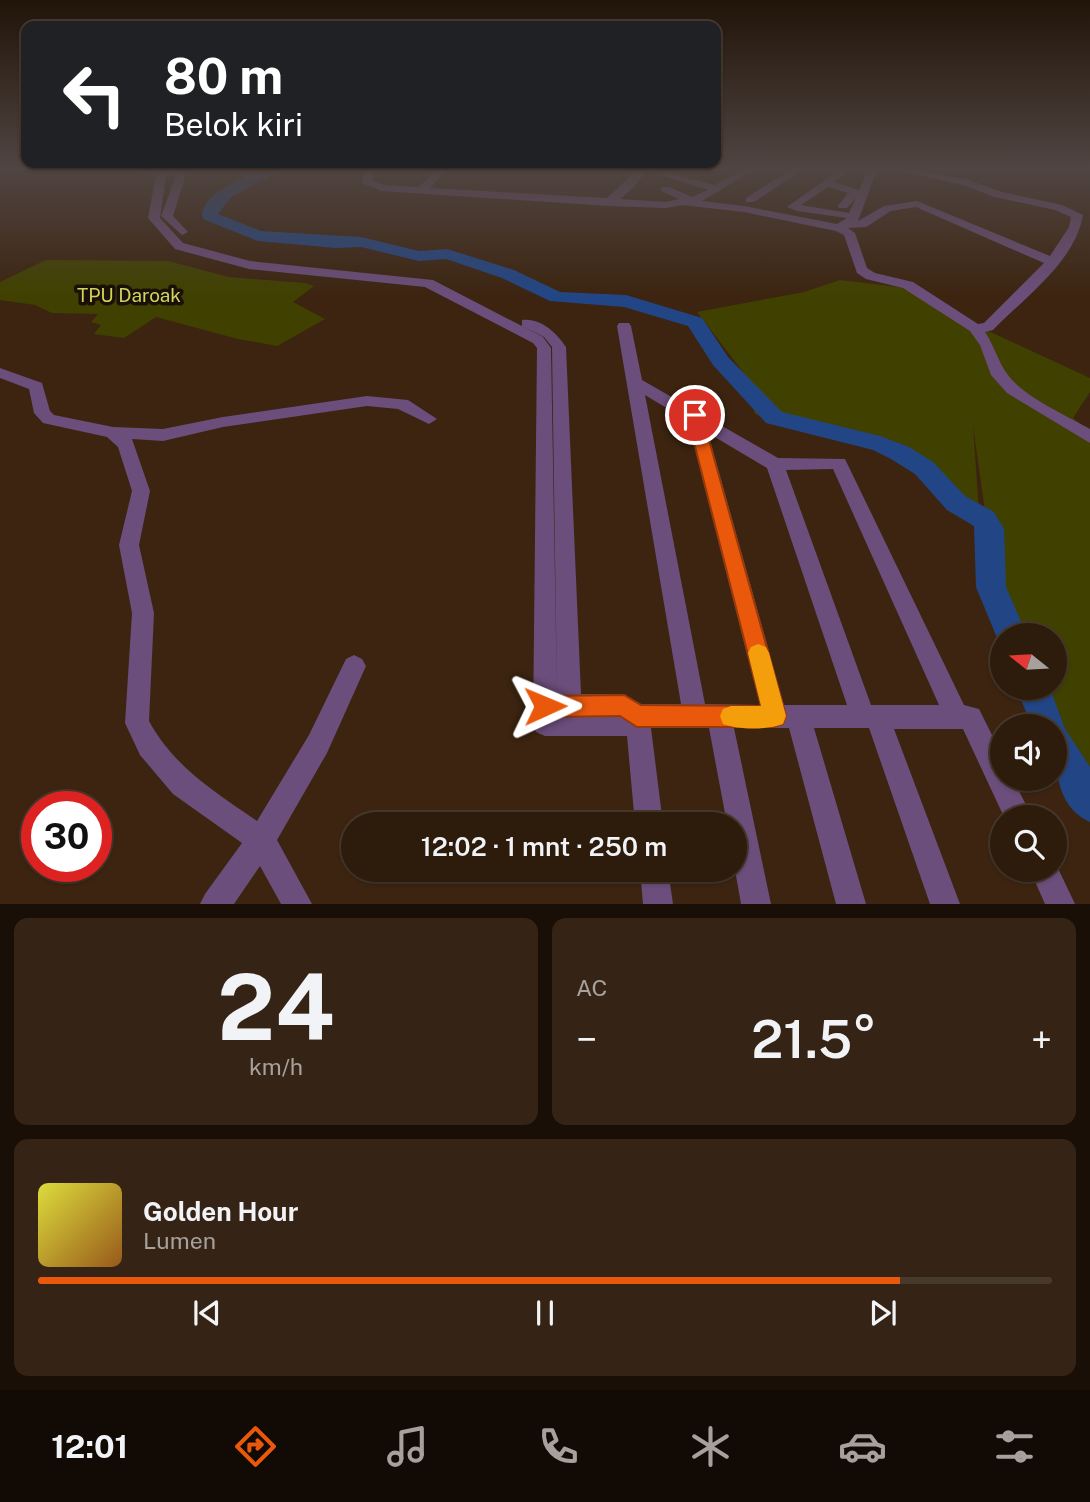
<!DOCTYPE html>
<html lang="id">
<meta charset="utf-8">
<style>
body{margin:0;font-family:"Public Sans",sans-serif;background:#352415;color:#f1f3f6;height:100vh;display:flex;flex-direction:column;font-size:26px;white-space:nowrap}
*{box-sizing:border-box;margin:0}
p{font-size:23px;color:#a7a19d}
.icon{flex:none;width:38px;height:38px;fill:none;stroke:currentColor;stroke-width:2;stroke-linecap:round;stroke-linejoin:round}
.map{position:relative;height:904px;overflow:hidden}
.drawer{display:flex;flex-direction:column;gap:14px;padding:14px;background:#190f07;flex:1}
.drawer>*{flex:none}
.hud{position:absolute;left:21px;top:21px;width:700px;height:147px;border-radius:14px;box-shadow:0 2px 5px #0004,0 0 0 2px #48392d;background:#202124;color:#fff;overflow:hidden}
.needle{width:46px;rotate:288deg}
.tools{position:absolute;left:990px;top:623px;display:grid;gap:14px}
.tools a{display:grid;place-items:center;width:77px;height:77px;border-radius:50%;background:#2d1b0c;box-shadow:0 2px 5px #0004,0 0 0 2px #48392d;font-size:35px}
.speed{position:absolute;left:21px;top:791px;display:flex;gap:14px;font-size:35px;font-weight:700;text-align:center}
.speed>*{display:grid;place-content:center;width:91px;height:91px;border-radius:50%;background:#2d1b0c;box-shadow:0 2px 5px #0004,0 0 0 2px #48392d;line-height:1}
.speed .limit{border:10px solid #d22;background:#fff;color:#111}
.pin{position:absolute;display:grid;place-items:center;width:60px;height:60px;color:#fff;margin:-30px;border:4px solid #fff;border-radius:50%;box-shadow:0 2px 7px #0007}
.me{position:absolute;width:77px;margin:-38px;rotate:89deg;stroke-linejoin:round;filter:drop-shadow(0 0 5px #0008)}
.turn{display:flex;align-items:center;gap:24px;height:147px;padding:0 28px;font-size:32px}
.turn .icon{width:91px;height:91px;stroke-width:2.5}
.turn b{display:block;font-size:49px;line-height:60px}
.big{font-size:52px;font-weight:600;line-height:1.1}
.drawer .card{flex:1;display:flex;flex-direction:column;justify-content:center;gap:10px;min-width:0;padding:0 24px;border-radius:14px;background:#352415}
.drawer .dial{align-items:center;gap:0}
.dial b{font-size:91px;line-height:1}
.song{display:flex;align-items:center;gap:21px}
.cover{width:84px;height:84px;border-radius:10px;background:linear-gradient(135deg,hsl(60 70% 55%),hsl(30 70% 35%))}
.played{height:7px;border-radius:4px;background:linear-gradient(90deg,#ea580c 85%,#48392d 85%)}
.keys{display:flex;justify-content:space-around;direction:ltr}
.heat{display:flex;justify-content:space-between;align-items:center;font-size:38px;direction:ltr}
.drawer .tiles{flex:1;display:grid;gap:14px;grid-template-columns:1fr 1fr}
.card:last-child{grid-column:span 2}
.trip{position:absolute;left:341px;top:812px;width:406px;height:70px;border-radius:35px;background:#2d1b0c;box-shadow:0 2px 5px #0004,0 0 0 2px #48392d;font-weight:600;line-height:70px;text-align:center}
.tabs{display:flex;height:112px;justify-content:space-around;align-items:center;background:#120b05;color:#a7a19d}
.tabs .icon{width:49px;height:49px}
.tabs .active{color:#ea580c}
.tabs b{font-size:32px;color:#f1f3f6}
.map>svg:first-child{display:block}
.green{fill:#404100}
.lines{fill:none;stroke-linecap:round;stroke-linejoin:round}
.river{fill:#224685;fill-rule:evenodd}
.minor{fill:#6b4e7b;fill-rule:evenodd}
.route{fill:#ea580c;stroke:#983908;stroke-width:2}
.slow{fill:#f59e0b}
.labels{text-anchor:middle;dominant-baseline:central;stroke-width:7;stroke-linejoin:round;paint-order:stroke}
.far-park-label{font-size:19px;fill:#d0d45a;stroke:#1b1008}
</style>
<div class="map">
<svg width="1090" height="904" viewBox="0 0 1090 904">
<rect width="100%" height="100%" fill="#3c2410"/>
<path class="green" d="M46,260L168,261L229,277L305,283L314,286L293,302L325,319L277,346L238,339L156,317L124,338L94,334L101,325L91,322L98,314L52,313L35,305L0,300V282Z
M840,280L916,289L969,322L1090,378V392L1073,418L1090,432V793L1055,726L1039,702L1034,688H1055V635H1018L990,546L973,426L980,526L948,508L937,483L910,451L877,439L806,431L755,414L743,372L697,312L804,292Z"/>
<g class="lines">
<path class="river" d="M261,170H281L231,197L218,214L261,231L361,237L419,251L447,249L514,270L560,292L626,295L702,318L728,357L782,412L880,436L909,447L933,462L965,496L994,512L1004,529L1006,587L1027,635H1003V646L1000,645L976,587L974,526L947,510L915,474L891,459L873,450L766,423L713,365L688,326L624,307L550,301L502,278L446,259L419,261L361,247L336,248L258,241L203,219C196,197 244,177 261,170Z
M1016,688H1050L1065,729L1090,767V822C1053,806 1055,760 1055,726H1032Z"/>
<path class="minor" d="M130,170L175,171V175L166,176L160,218L183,243L250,261L433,280L543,337L551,348L557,695L552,347L544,337L522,326V320C540,317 557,333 566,347L581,694H624L641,704H681L617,326L619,323H629L631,326L642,380L778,458L845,459L964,705L979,709L1003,757V779H1013L1032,817H1004L963,729H894L960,904H930L869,728H814L866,904H836L789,728H734L771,904H741L735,870V824H727L709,728H651L663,824H635L627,736H545L536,732L533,724L537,348L533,343L425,287L249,269L175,249L148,218L156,175ZM645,395L688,421L760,705L705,704ZM708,433L767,468L847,705H784ZM833,469L939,705H871L786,470Z
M178,170L187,171L173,216L188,232L182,235L161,216Z
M365,170H375L372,180L384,185L419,187L436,170H447L430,188L607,198L637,170H647L633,188L620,199L666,202L679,199L661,191V187H669L692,197L708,190L663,176V172L715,185L742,170H754L702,201L744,206L837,224L847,218L797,211L787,207L839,170H850L834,182L859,190L867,170H877L858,221L884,206L917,201L1050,256L1069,227L1071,217L1055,210L995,197L963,185L895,170H916L966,179L1002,192L1062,205L1083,215C1075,262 1025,297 993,330L985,332C994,345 998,362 1008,375C1024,397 1066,415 1090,429V443L1007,393L991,375L980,345L970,331L903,288L866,279L857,273L844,235L836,231L744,212L682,205L666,208L608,206L382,191L362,183ZM828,187L848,193L838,206L839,208H847L856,198L849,213L801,205ZM916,207L1044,263L984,323L978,324L913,282L875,273L867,268L855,233L848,228L866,227L891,211Z
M790,170H802L754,202H746V198Z
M0,368L42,383L50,411L54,415L113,427L163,429L223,417L367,396L408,400L437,419L429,424L398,409L367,406L223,427L163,441L132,439L150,491L139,545L154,613L149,721C174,767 215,792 257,821L309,735L346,659L354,655L362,659L366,666L327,753L277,840L312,904H281L260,866L234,904H200L205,894L242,843L173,794L140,755L125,723L132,613L119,545L132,491L118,447L107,437L43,423L34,413L29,389L0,378Z
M1055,862L1075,904H1045L1030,870H1055Z
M640,870H668L673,904H643Z"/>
</g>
<linearGradient id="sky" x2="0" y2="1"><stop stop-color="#211409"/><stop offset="0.57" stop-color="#504542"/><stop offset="1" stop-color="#504542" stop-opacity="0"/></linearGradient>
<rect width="1090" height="296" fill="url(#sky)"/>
<path class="route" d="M695,410L702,415L786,716L783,724L775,727H637L620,716L545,717L537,714L534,706L537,699L545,696L624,695L641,705L761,706L687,415Z"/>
<path class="slow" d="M758,644L766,647L769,653L786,716L783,724C767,730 739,730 723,724L720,716L723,709L731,706H761L748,653L751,647Z"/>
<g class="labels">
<g class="far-park-label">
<text x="129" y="295">TPU Daroak</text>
</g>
</g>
</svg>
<div class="tools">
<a><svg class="needle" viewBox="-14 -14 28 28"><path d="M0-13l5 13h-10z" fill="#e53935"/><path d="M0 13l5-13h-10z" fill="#a7a19d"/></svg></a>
<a><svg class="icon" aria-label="sound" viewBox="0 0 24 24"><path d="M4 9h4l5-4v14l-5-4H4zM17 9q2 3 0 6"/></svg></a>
<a><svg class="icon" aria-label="search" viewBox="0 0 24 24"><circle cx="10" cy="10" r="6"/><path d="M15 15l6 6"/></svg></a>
</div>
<div class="speed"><div class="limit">30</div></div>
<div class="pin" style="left:695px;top:415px;background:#d93025"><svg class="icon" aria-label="arrive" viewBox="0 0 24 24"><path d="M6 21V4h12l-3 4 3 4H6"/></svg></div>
<svg class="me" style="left:545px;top:706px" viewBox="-20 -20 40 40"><path d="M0-17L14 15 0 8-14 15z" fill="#ea580c" stroke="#fff" stroke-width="4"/></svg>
<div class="trip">12:02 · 1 mnt · 250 m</div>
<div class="hud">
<div class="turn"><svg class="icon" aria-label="left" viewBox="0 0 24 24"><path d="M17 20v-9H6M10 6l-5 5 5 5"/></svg><div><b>80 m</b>Belok kiri</div></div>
</div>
</div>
<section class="drawer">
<div class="tiles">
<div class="card dial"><b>24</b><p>km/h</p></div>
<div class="card"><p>AC</p>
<div class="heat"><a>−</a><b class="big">21.5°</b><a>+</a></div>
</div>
<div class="card">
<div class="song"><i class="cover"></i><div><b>Golden Hour</b><p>Lumen</p></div></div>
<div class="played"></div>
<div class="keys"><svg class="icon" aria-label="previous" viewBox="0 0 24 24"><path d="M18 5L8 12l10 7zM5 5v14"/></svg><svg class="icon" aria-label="pause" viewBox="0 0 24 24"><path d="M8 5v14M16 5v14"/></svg><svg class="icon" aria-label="next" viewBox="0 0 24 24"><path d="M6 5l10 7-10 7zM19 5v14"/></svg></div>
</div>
</div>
</section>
<nav class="tabs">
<b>12:01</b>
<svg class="icon active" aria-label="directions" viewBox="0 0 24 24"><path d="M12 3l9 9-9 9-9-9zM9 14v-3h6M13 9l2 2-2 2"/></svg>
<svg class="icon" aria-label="music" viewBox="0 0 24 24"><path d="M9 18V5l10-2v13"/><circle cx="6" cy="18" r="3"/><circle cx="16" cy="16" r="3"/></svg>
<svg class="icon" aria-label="phone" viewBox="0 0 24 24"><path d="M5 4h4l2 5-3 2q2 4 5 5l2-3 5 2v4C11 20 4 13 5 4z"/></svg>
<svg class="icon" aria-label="climate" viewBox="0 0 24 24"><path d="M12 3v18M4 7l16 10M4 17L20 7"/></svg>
<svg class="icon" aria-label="car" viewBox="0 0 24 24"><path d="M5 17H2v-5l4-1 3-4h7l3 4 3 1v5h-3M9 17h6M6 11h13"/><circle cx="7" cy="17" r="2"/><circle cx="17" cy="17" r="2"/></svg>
<svg class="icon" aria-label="filters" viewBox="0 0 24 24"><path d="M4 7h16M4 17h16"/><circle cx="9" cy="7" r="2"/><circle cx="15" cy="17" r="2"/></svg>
</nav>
